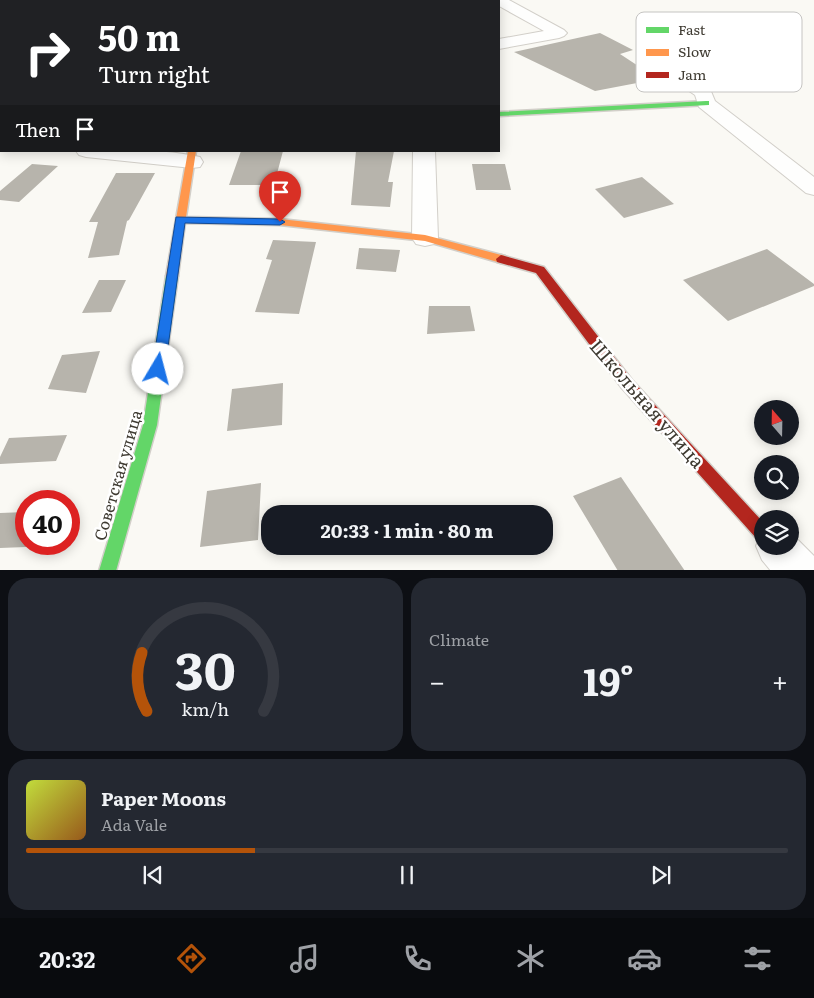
<!DOCTYPE html>
<meta charset="utf-8">
<style>
body{margin:0;font-family:Literata,serif;background:#242831;color:#f1f3f6;height:100vh;display:flex;flex-direction:column;font-size:19px;white-space:nowrap}
*{box-sizing:border-box;margin:0}
p{font-size:16px;color:#9ea1a6}
.icon{flex:none;width:28px;height:28px;fill:none;stroke:currentColor;stroke-width:2;stroke-linecap:round;stroke-linejoin:round}
.map{position:relative;height:570px;overflow:hidden}
.side{display:flex;flex-direction:column;gap:8px;padding:8px;background:#0d0f14;flex:1}
.side>*{flex:none}
.guide{position:absolute;left:0px;top:0px;width:500px;height:152px;box-shadow:0 2px 12px #0003;background:#202124;color:#fff;overflow:hidden}
.needle{width:32px;rotate:340deg}
.fabs{position:absolute;left:754px;top:400px;display:grid;gap:10px}
.fabs a{display:grid;place-items:center;width:45px;height:45px;border-radius:50%;background:#171b24;box-shadow:0 2px 12px #0003;font-size:25px}
.speed{position:absolute;left:15px;top:490px;display:flex;gap:10px;font-size:25px;font-weight:700;text-align:center}
.speed>*{display:grid;place-content:center;width:65px;height:65px;border-radius:50%;background:#171b24;box-shadow:0 2px 12px #0003;line-height:1}
.speed .limit{border:8px solid #d22;background:#fff;color:#111}
.pin{position:absolute;display:grid;place-items:center;width:42px;height:42px;color:#fff;margin:-51px -21px;border-radius:50% 50% 50% 0;rotate:-45deg;box-shadow:0 0 5px #0007}
.pin .icon{rotate:45deg}
.me{position:absolute;width:55px;margin:-28px;rotate:8deg;stroke-linejoin:round;filter:drop-shadow(0 0 4px #0008)}
.turn{display:flex;align-items:center;gap:18px;height:105px;padding:0 15px;font-size:22px}
.turn .icon{width:65px;height:65px;stroke-width:2.5}
.turn b{display:block;font-size:35px;line-height:42px}
.then{display:flex;align-items:center;height:48px;padding:0 15px;background:#0003;gap:10px;font-size:19px}
.big{font-size:38px;font-weight:700;line-height:1.1}
.side .card{flex:1;display:flex;flex-direction:column;justify-content:center;gap:8px;min-width:0;padding:0 18px;border-radius:20px;background:#242831}
.side .dial{align-items:center;gap:0}
.dial svg{height:130px;overflow:visible;fill:none;stroke:#363941;stroke-width:7;stroke-linecap:round;text-anchor:middle}
.dial text{fill:#f1f3f6;stroke:none}
.song{display:flex;align-items:center;gap:15px}
.cover{width:60px;height:60px;border-radius:8px;background:linear-gradient(135deg,hsl(70 70% 55%),hsl(30 70% 35%))}
.played{height:5px;border-radius:2px;background:linear-gradient(90deg,#b45309 30%,#363941 30%)}
.keys{display:flex;justify-content:space-around;direction:ltr}
.heat{display:flex;justify-content:space-between;align-items:center;font-size:28px;direction:ltr}
.side .tiles{flex:1;display:grid;gap:8px;grid-template-columns:1fr 1fr}
.card:last-child{grid-column:span 2}
.trip{position:absolute;left:261px;top:505px;width:292px;height:50px;border-radius:20px;background:#171b24;box-shadow:0 2px 12px #0003;font-weight:700;line-height:50px;text-align:center}
.dock{display:flex;height:80px;justify-content:space-around;align-items:center;background:#090b0e;color:#9ea1a6}
.dock .icon{width:35px;height:35px}
.dock .on{color:#b45309}
.dock b{font-size:22px;color:#f1f3f6}
.map>svg:first-child{display:block}
.building{fill:#b7b4ac}
.lines{fill:none;stroke-linecap:round;stroke-linejoin:round}
.street-casing{stroke:#d2cfc9;stroke-width:2}
.fast-casing{stroke:#d2cfc9;stroke-width:3}
.slow-casing{stroke:#d2cfc9;stroke-width:3}
.jam-casing{stroke:#d2cfc9;stroke-width:3}
.street{fill:#fefefd;fill-rule:evenodd}
.fast{fill:#63d668;fill-rule:evenodd}
.slow{fill:#ff974d;fill-rule:evenodd}
.jam{fill:#b3261e;fill-rule:evenodd}
.route{fill:#1a73e8;stroke:#114b97}
.labels{text-anchor:middle;dominant-baseline:central;stroke-width:5;stroke-linejoin:round;paint-order:stroke}
.street-label{font-size:16px;fill:#3f3b32;stroke:#fff}
.near-street-label{font-size:19px;fill:#3f3b32;stroke:#fff}
.key{fill:#fff;stroke:#c5c4c2;stroke-width:1}
.key-label{font-size:14px;fill:#3f3b32}
</style>
<div class="map">
<svg width="814" height="571" viewBox="0 0 814 571">
<rect width="100%" height="100%" fill="#faf9f4"/>
<path class="building" d="M600,33L633,50L620,54L658,79L595,91L514,52Z
M241,151H283L274,185H229Z
M356,151H394L388,182H393L390,207L351,205Z
M32,164L58,166L19,202L0,200V191Z
M472,164H505L511,190H476Z
M116,173H155L129,220L127,221L119,255L88,258L98,222H89Z
M642,177L674,204L624,218L595,189Z
M273,240L316,242L299,314L255,312L272,260L266,259Z
M359,248L400,250L396,272L356,269Z
M767,249L814,284V286L728,321L683,280Z
M99,280H126L111,312L82,313Z
M429,306H470L475,331L427,334Z
M100,351L86,393L48,389L62,355Z
M283,383L282,425L227,431L232,389Z
M67,435L56,461L0,464V457L9,438Z
M621,477L685,571H618L573,496Z
M261,483L258,540L200,547L207,491Z
M26,512V547L0,548V513Z"/>
<g class="lines">
<g class="street-casing">
<path id="street" d="M333,0H349L350,1H334Z
M492,0H509L564,30L567,33L564,36L559,38L499,49V39L544,31L499,6V1Z
M658,57L664,58L710,89L715,101L814,177V195L806,193L699,107L695,95L652,66L650,62L652,58Z
M0,137H1V149H0Z
M76,151C116,151 160,148 200,157L203,162L200,167L192,168L86,157L79,155Z
M413,151H435L438,238L434,244L425,246L416,244L412,238Z
M762,532V546H790V532L814,556V571H771L762,560L756,546Z"/>
</g>
<g class="fast-casing">
<path id="fast" d="M706,101H709V105L499,116V112Z
M172,272L178,276L157,425L116,571H99L143,425L166,276Z"/>
</g>
<g class="slow-casing">
<path id="slow" d="M188,151H196L186,217L280,219L425,235L505,256L506,259L501,263L425,241L280,225L185,223L178,276L176,279H168L166,276Z"/>
</g>
<g class="jam-casing">
<path id="jam" d="M144,0H151L152,1H145Z
M501,255L544,267L632,380L762,521V540L756,538L622,388L536,273L497,262L496,259Z"/>
</g>
<use href="#street" class="street"/>
<use href="#fast" class="fast"/>
<use href="#slow" class="slow"/>
<use href="#jam" class="jam"/>
</g>
<path class="route" d="M176,217L280,219L285,222L280,225L185,223L165,369L163,373L158,375L154,373L152,369Z"/>
<g class="labels">
<g class="street-label">
<text transform="translate(117 475) rotate(-74)">Советская улица</text>
</g>
<g class="near-street-label">
<text transform="translate(648 403) rotate(49)">Школьная улица</text>
</g>
</g>
<rect x="636" y="12" width="166" height="80" rx="8" class="key"/>
<rect x="646" y="27" width="23" height="6" fill="#63d668"/>
<rect x="646" y="49" width="23" height="7" fill="#ff974d"/>
<rect x="646" y="72" width="23" height="6" fill="#b3261e"/>
<g class="key-label">
<text x="678" y="35">Fast</text>
<text x="678" y="57">Slow</text>
<text x="678" y="80">Jam</text>
</g>
</svg>
<div class="fabs">
<a><svg class="needle" viewBox="-14 -14 28 28"><path d="M0-13l5 13h-10z" fill="#e53935"/><path d="M0 13l5-13h-10z" fill="#9ea1a6"/></svg></a>
<a><svg class="icon" aria-label="search" viewBox="0 0 24 24"><circle cx="10" cy="10" r="6"/><path d="M15 15l6 6"/></svg></a>
<a><svg class="icon" aria-label="layers" viewBox="0 0 24 24"><path d="M12 4l9 5-9 5-9-5zM3 14l9 5 9-5"/></svg></a>
</div>
<div class="speed"><div class="limit">40</div></div>
<div class="pin" style="left:280px;top:222px;background:#d93025"><svg class="icon" aria-label="arrive" viewBox="0 0 24 24"><path d="M6 21V4h12l-3 4 3 4H6"/></svg></div>
<svg class="me" style="left:158px;top:369px" viewBox="-20 -20 40 40"><circle r="19" fill="#fff"/><path d="M0-13L10 11 0 6-10 11z" fill="#1a73e8"/></svg>
<div class="trip">20:33 · 1 min · 80 m</div>
<div class="guide">
<div class="turn"><svg class="icon" aria-label="right" viewBox="0 0 24 24"><path d="M7 20v-9h11M14 6l5 5-5 5"/></svg><div><b>50 m</b>Turn right</div></div>
<div class="then">Then<svg class="icon" aria-label="arrive" viewBox="0 0 24 24"><path d="M6 21V4h12l-3 4 3 4H6"/></svg></div>
</div>
</div>
<section class="side">
<div class="tiles">
<div class="card dial"><svg viewBox="0 0 100 80">
<path d="M14 69A42 42 0 1 1 86 69"/>
<path d="M14 69A42 42 0 0 1 11 33" stroke="#b45309"/>
<text x="50" y="56" font-size="32" font-weight="700">30</text>
<text x="50" y="72" font-size="11">km/h</text>
</svg></div>
<div class="card"><p>Climate</p>
<div class="heat"><a>−</a><b class="big">19°</b><a>+</a></div>
</div>
<div class="card">
<div class="song"><i class="cover"></i><div><b>Paper Moons</b><p>Ada Vale</p></div></div>
<div class="played"></div>
<div class="keys"><svg class="icon" aria-label="previous" viewBox="0 0 24 24"><path d="M18 5L8 12l10 7zM5 5v14"/></svg><svg class="icon" aria-label="pause" viewBox="0 0 24 24"><path d="M8 5v14M16 5v14"/></svg><svg class="icon" aria-label="next" viewBox="0 0 24 24"><path d="M6 5l10 7-10 7zM19 5v14"/></svg></div>
</div>
</div>
</section>
<nav class="dock">
<b>20:32</b>
<svg class="icon on" aria-label="directions" viewBox="0 0 24 24"><path d="M12 3l9 9-9 9-9-9zM9 14v-3h6M13 9l2 2-2 2"/></svg>
<svg class="icon" aria-label="music" viewBox="0 0 24 24"><path d="M9 18V5l10-2v13"/><circle cx="6" cy="18" r="3"/><circle cx="16" cy="16" r="3"/></svg>
<svg class="icon" aria-label="phone" viewBox="0 0 24 24"><path d="M5 4h4l2 5-3 2q2 4 5 5l2-3 5 2v4C11 20 4 13 5 4z"/></svg>
<svg class="icon" aria-label="climate" viewBox="0 0 24 24"><path d="M12 3v18M4 7l16 10M4 17L20 7"/></svg>
<svg class="icon" aria-label="car" viewBox="0 0 24 24"><path d="M5 17H2v-5l4-1 3-4h7l3 4 3 1v5h-3M9 17h6M6 11h13"/><circle cx="7" cy="17" r="2"/><circle cx="17" cy="17" r="2"/></svg>
<svg class="icon" aria-label="filters" viewBox="0 0 24 24"><path d="M4 7h16M4 17h16"/><circle cx="9" cy="7" r="2"/><circle cx="15" cy="17" r="2"/></svg>
</nav>
